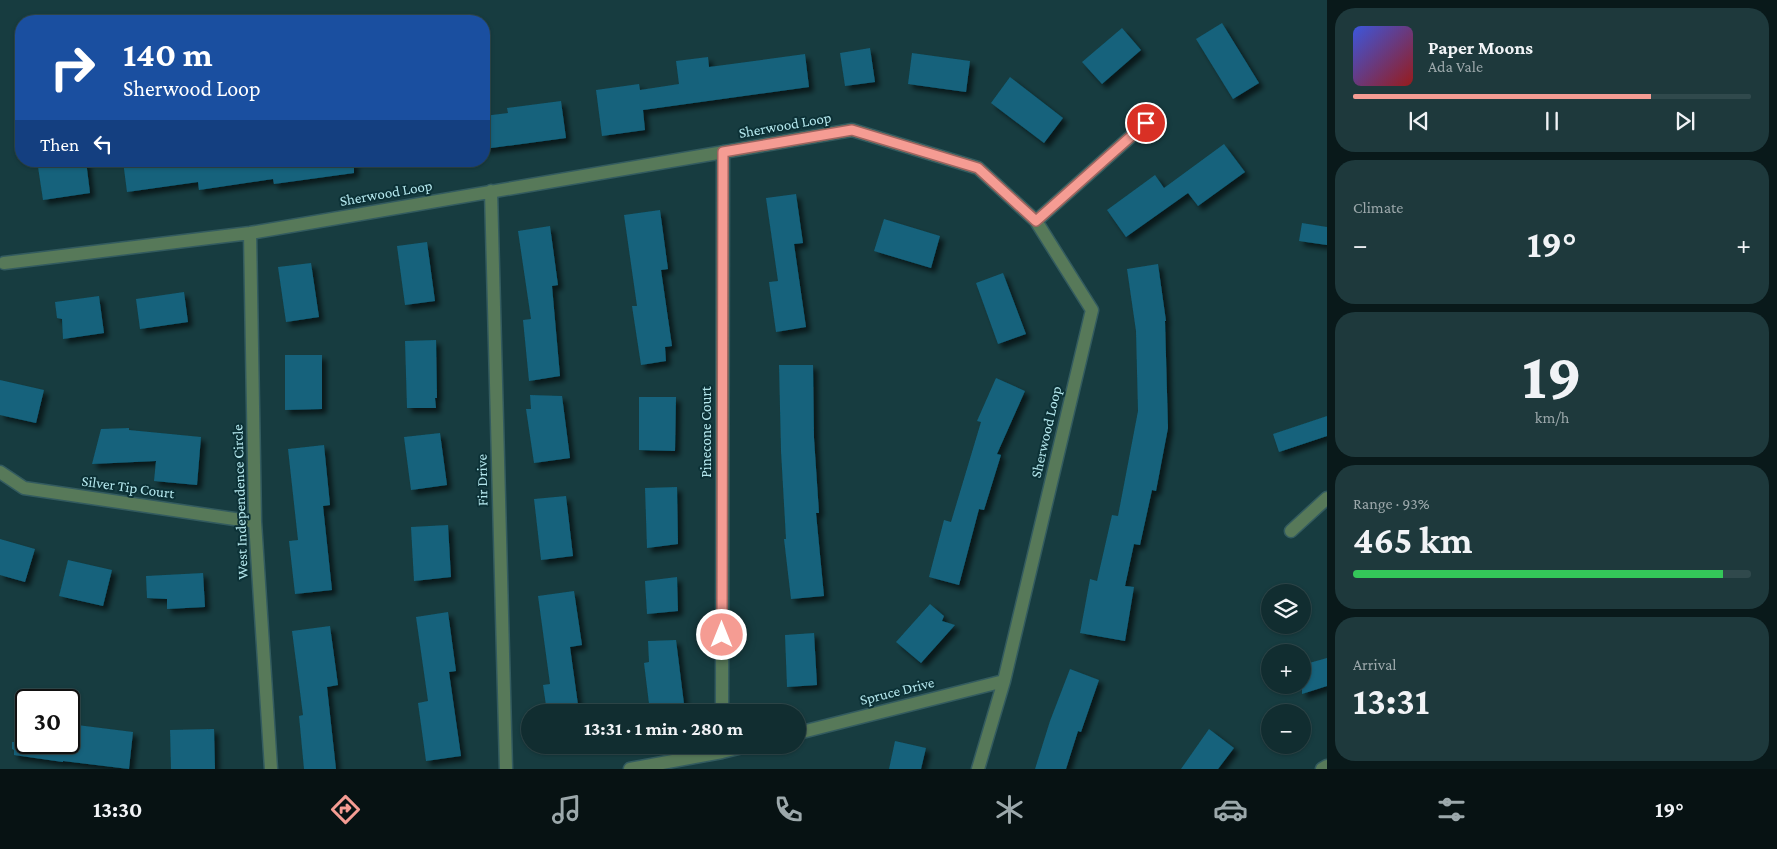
<!DOCTYPE html>
<meta charset="utf-8">
<style>
body{margin:0;font-family:"Crimson Pro",serif;background:#1e393c;color:#f1f3f6;height:100vh;display:flex;flex-direction:column;font-size:19px;white-space:nowrap}
*{box-sizing:border-box;margin:0}
p{font-size:16px;color:#9ca8ab}
.icon{flex:none;width:28px;height:28px;fill:none;stroke:currentColor;stroke-width:2;stroke-linecap:round;stroke-linejoin:round}
.map{position:relative;flex:1;overflow:hidden}
.panel{display:flex;flex-direction:column;gap:8px;padding:8px;background:#09191a;width:450px}
.panel>*{flex:none}
.hud{position:absolute;left:15px;top:15px;width:475px;height:152px;border-radius:20px;box-shadow:0 1px 4px #0004,0 0 0 1px #30494c;background:#1a4fa0;color:#fff;overflow:hidden}
.controls{position:absolute;left:1261px;top:584px;display:grid;gap:10px}
.controls a{display:grid;place-items:center;width:50px;height:50px;border-radius:50%;background:#112d30;box-shadow:0 1px 4px #0004,0 0 0 1px #30494c;font-size:25px}
.speed{position:absolute;left:15px;top:689px;display:flex;gap:10px;font-size:25px;font-weight:700;text-align:center}
.speed>*{display:grid;place-content:center;width:65px;height:65px;border-radius:50%;background:#112d30;box-shadow:0 1px 4px #0004,0 0 0 1px #30494c;line-height:1}
.speed .limit{border:2px solid #111;border-radius:8px;background:#fff;color:#111}
.pin{position:absolute;display:grid;place-items:center;width:42px;height:42px;color:#fff;margin:-21px;border:2px solid #fff;border-radius:50%;box-shadow:0 1px 5px #0007}
.me{position:absolute;width:55px;margin:-28px;rotate:0deg;stroke-linejoin:round;filter:drop-shadow(0 0 4px #0008)}
.turn{display:flex;align-items:center;gap:18px;height:105px;padding:0 25px;font-size:22px}
.turn .icon{width:65px;height:65px;stroke-width:2.5}
.turn b{display:block;font-size:35px;line-height:42px}
.then{display:flex;align-items:center;height:48px;padding:0 25px;background:#0003;gap:10px;font-size:19px}
.big{font-size:38px;font-weight:700;line-height:1.1}
.panel .card{flex:1;display:flex;flex-direction:column;justify-content:center;gap:8px;min-width:0;padding:0 18px;border-radius:20px;background:#1e393c}
.panel .dial{align-items:center;gap:0}
.dial b{font-size:65px;line-height:1}
.song{display:flex;align-items:center;gap:15px}
.cover{width:60px;height:60px;border-radius:8px;background:linear-gradient(135deg,hsl(230 70% 55%),hsl(0 70% 35%))}
.played{height:5px;border-radius:2px;background:linear-gradient(90deg,#f59c93 75%,#30494c 75%)}
.keys{display:flex;justify-content:space-around;direction:ltr}
.heat{display:flex;justify-content:space-between;align-items:center;font-size:28px;direction:ltr}
.charge{height:8px;border-radius:4px;background:linear-gradient(90deg,#34c759 93%,#30494c 0)}
.trip{position:absolute;left:521px;top:704px;width:285px;height:50px;border-radius:25px;background:#112d30;box-shadow:0 1px 4px #0004,0 0 0 1px #30494c;font-weight:700;line-height:50px;text-align:center}
.menu{display:flex;height:80px;justify-content:space-around;align-items:center;background:#071213;color:#9ca8ab}
.menu .icon{width:35px;height:35px}
.menu .active{color:#f59c93}
.menu b{font-size:22px;color:#f1f3f6}
main{display:flex;flex:1;min-height:0}
.map>svg:first-child{display:block}
.building{fill:#14627c;filter:url(#shadow)}
.lines{fill:none;stroke-linecap:round;stroke-linejoin:round}
.minor-casing{stroke:#335b5f;stroke-width:15}
.minor{stroke:#577959;stroke-width:12}
.route-casing{stroke:#9f6560;stroke-width:12}
.route{stroke:#f59c93;stroke-width:9}
.labels{text-anchor:middle;dominant-baseline:central;stroke-width:4;stroke-linejoin:round;paint-order:stroke}
.street-label{font-size:15px;fill:#b3e6ec;stroke:#0c3136}
</style>
<main>
<div class="map">
<svg width="1327" height="769" viewBox="0 0 1327 769">
<defs>
<filter id="shadow"><feDropShadow dx="4.5" dy="4.5" stdDeviation="2.5" flood-color="#0009"/></filter>
</defs>
<rect width="100%" height="100%" fill="#173c40"/>
<path class="building" d="M1222,23L1259,83L1233,99L1196,39Z
M1122,28L1141,50L1102,84L1082,62Z
M870,48L875,82L845,86L840,53Z
M912,53L970,61L966,92L908,84Z
M805,54L809,87L643,110L645,130L602,136L596,90L639,84L640,90L679,84L676,61L708,57L709,67Z
M1010,77L1063,118L1044,143L991,103Z
M561,101L566,138L484,149V116L508,113L507,108Z
M1224,144L1245,172L1198,206L1188,193L1126,237L1107,210L1155,175L1164,188Z
M80,161H86L90,193L43,200L38,167Z
M123,161H354V173L274,184L273,179L199,190L198,182L127,192Z
M796,194L803,243L794,244L806,327L776,332L769,282L778,281L766,198Z
M660,210L668,269L661,270L672,346L665,347L666,361L641,365L632,306H637L624,215Z
M884,219L940,236L931,268L874,251Z
M1302,223L1327,227V245L1299,241Z
M550,226L558,285L552,286L560,376L529,381L523,320L531,319L518,231Z
M427,242L435,301L405,305L397,246Z
M311,263L319,317L286,322L278,267Z
M1158,264L1166,321H1165L1168,428L1156,491L1152,490L1140,545L1134,544L1125,586L1134,587L1125,641L1080,633L1090,579L1097,581L1112,515L1118,516L1138,411L1136,331L1127,269Z
M1003,273L1026,334L998,344L976,283Z
M184,292L188,322L140,329L136,299Z
M99,296L104,333L63,339L62,319L57,318L55,302Z
M436,340L437,398H435L436,408H407L405,341Z
M285,355H322V409L285,410Z
M779,365H813L814,438L819,513H816L824,596L791,599L784,539H786L781,451Z
M996,378L1025,391L997,454L1001,455L984,510L979,509L959,585L929,577L944,520L951,522L981,422L977,421Z
M0,380L44,390L36,423L0,415Z
M530,395L562,396L570,458L534,463L526,409H531Z
M639,397H676L675,451L639,450Z
M1327,416V436L1279,452L1273,434Z
M129,428V430L201,437L197,485L154,481L156,461L92,464L101,429Z
M440,433L447,485L411,490L404,437Z
M324,445L330,505L323,506L332,590L295,594L289,541L298,540L288,449Z
M677,487L678,544L647,548L645,488Z
M566,496L573,556L541,560L534,499Z
M448,525L451,577L414,581L411,527Z
M0,539L35,549L25,582L0,575Z
M68,560L112,570L103,606L59,596Z
M203,573L205,607L167,609V599L147,598L146,576Z
M677,577L678,611L647,614L645,581Z
M574,591L582,645L570,647L579,712H547L543,685L550,684L538,596Z
M930,604L944,616L942,621L955,625L921,663L896,642Z
M448,612L456,671L449,672L461,756L426,761L418,703L428,701L416,617Z
M330,626L338,685L327,687L336,769H304L299,716L303,715L292,631Z
M814,633L817,685L787,687L785,635Z
M676,640L685,712H650L644,663L649,662L648,641Z
M1327,658V686L1302,694V665Z
M1070,669L1099,680L1081,732L1078,731L1066,769H1035L1050,721Z
M69,724L133,732L129,769L63,761V762L14,755V750L12,749V742H69Z
M214,729L215,769H171L170,730Z
M1209,729L1234,748L1218,769H1181Z
M895,741L926,748L921,769H889Z"/>
<g class="lines">
<g class="minor-casing">
<path id="minor" d="M491,191L506,769
M1036,221L1146,123
M250,233L255,522L271,769
M4,263L250,233L852,130L978,168L1036,221L1092,310L1004,681L978,769
M0,472L24,488L255,522
M1291,531L1327,498
M722,712L723,152
M798,733L1004,681
M630,769L722,752L751,745
M1322,769L1327,766"/>
</g>
<use href="#minor" class="minor"/>
</g>
<g class="lines">
<g class="route-casing">
<path id="route" d="M722,635L723,152L852,130L978,168L1036,221L1146,123"/>
</g>
<use href="#route" class="route"/>
</g>
<g class="labels">
<g class="street-label">
<text transform="translate(785 125) rotate(-10)">Sherwood Loop</text>
<text transform="translate(386 193) rotate(-10)">Sherwood Loop</text>
<text transform="translate(706 432) rotate(-90)">Pinecone Court</text>
<text transform="translate(1046 432) rotate(-77)">Sherwood Loop</text>
<text transform="translate(482 480) rotate(-91)">Fir Drive</text>
<text transform="translate(128 487) rotate(8)">Silver Tip Court</text>
<text transform="translate(240 502) rotate(-92)">West Independence Circle</text>
<text transform="translate(897 691) rotate(-14)">Spruce Drive</text>
</g>
</g>
</svg>
<div class="controls">
<a><svg class="icon" aria-label="layers" viewBox="0 0 24 24"><path d="M12 4l9 5-9 5-9-5zM3 14l9 5 9-5"/></svg></a>
<a>+</a>
<a>−</a>
</div>
<div class="speed"><div class="limit">30</div></div>
<div class="pin" style="left:1146px;top:123px;background:#d93025"><svg class="icon" aria-label="arrive" viewBox="0 0 24 24"><path d="M6 21V4h12l-3 4 3 4H6"/></svg></div>
<svg class="me" style="left:722px;top:635px" viewBox="-20 -20 40 40"><circle r="17" fill="#f59c93" stroke="#fff" stroke-width="3"/><path d="M0-11L8 9 0 5-8 9z" fill="#fff"/></svg>
<div class="trip">13:31 · 1 min · 280 m</div>
<div class="hud">
<div class="turn"><svg class="icon" aria-label="right" viewBox="0 0 24 24"><path d="M7 20v-9h11M14 6l5 5-5 5"/></svg><div><b>140 m</b>Sherwood Loop</div></div>
<div class="then">Then<svg class="icon" aria-label="left" viewBox="0 0 24 24"><path d="M17 20v-9H6M10 6l-5 5 5 5"/></svg></div>
</div>
</div>
<section class="panel">
<div class="card">
<div class="song"><i class="cover"></i><div><b>Paper Moons</b><p>Ada Vale</p></div></div>
<div class="played"></div>
<div class="keys"><svg class="icon" aria-label="previous" viewBox="0 0 24 24"><path d="M18 5L8 12l10 7zM5 5v14"/></svg><svg class="icon" aria-label="pause" viewBox="0 0 24 24"><path d="M8 5v14M16 5v14"/></svg><svg class="icon" aria-label="next" viewBox="0 0 24 24"><path d="M6 5l10 7-10 7zM19 5v14"/></svg></div>
</div>
<div class="card"><p>Climate</p>
<div class="heat"><a>−</a><b class="big">19°</b><a>+</a></div>
</div>
<div class="card dial"><b>19</b><p>km/h</p></div>
<div class="card"><p>Range · 93%</p><b class="big">465 km</b><div class="charge"></div></div>
<div class="card"><p>Arrival</p><b class="big">13:31</b></div>
</section>
</main>
<nav class="menu">
<b>13:30</b>
<svg class="icon active" aria-label="directions" viewBox="0 0 24 24"><path d="M12 3l9 9-9 9-9-9zM9 14v-3h6M13 9l2 2-2 2"/></svg>
<svg class="icon" aria-label="music" viewBox="0 0 24 24"><path d="M9 18V5l10-2v13"/><circle cx="6" cy="18" r="3"/><circle cx="16" cy="16" r="3"/></svg>
<svg class="icon" aria-label="phone" viewBox="0 0 24 24"><path d="M5 4h4l2 5-3 2q2 4 5 5l2-3 5 2v4C11 20 4 13 5 4z"/></svg>
<svg class="icon" aria-label="climate" viewBox="0 0 24 24"><path d="M12 3v18M4 7l16 10M4 17L20 7"/></svg>
<svg class="icon" aria-label="car" viewBox="0 0 24 24"><path d="M5 17H2v-5l4-1 3-4h7l3 4 3 1v5h-3M9 17h6M6 11h13"/><circle cx="7" cy="17" r="2"/><circle cx="17" cy="17" r="2"/></svg>
<svg class="icon" aria-label="filters" viewBox="0 0 24 24"><path d="M4 7h16M4 17h16"/><circle cx="9" cy="7" r="2"/><circle cx="15" cy="17" r="2"/></svg>
<b>19°</b>
</nav>
